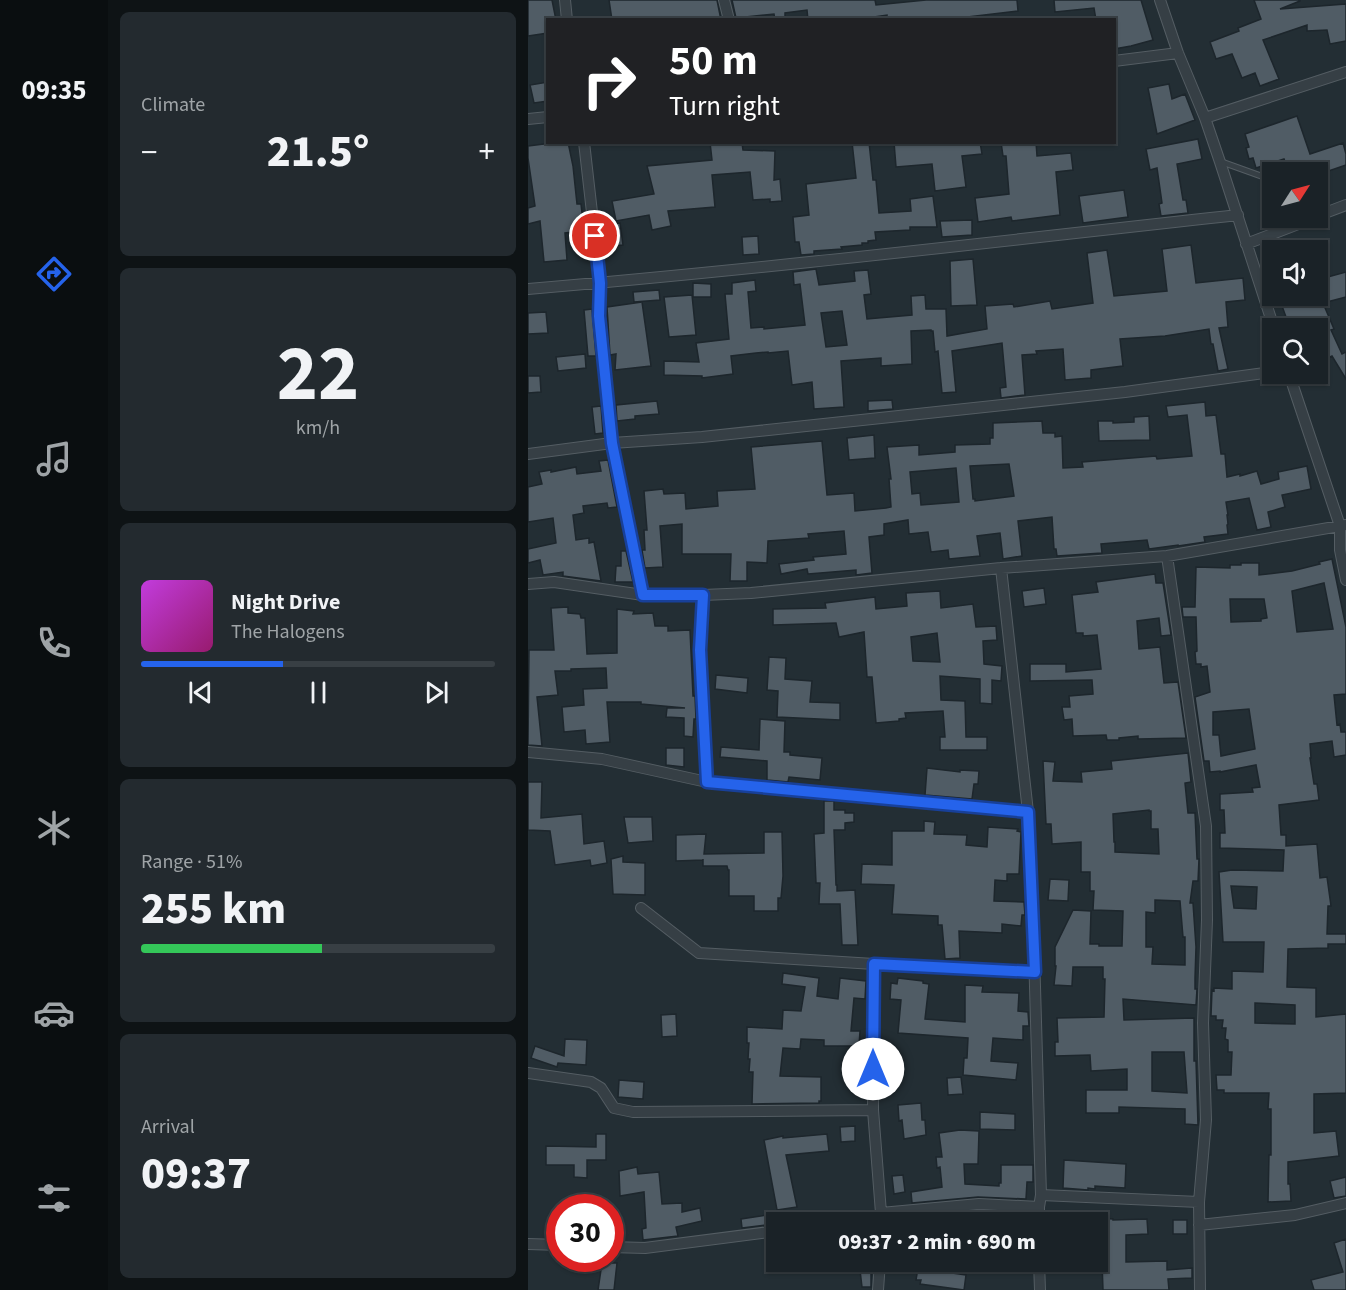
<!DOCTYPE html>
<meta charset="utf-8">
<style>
body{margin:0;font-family:"Source Sans 3",sans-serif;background:#232a2f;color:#f1f3f6;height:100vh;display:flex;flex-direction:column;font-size:22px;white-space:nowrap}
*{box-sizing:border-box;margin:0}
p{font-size:20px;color:#9fa4a7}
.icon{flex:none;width:33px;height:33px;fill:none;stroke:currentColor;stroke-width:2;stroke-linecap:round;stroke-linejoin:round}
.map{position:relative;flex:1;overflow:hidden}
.side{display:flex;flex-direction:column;gap:12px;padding:12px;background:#0e1315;width:420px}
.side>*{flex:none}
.banner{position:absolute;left:18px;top:18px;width:570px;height:126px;border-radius:0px;box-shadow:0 2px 4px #0004,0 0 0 2px #383f44;background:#202124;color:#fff;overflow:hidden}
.needle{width:39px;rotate:54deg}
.fabs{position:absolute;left:734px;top:162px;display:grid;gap:12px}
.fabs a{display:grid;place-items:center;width:66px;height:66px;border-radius:0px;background:#1a2227;box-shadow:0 2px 4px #0004,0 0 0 2px #383f44;font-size:30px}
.speed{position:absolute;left:18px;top:1194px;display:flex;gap:12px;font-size:30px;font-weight:700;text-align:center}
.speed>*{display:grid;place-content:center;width:78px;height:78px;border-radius:50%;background:#1a2227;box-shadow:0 2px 4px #0004,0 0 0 2px #383f44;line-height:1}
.speed .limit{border:9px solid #d22;background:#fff;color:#111}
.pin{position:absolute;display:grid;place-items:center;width:51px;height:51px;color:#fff;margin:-26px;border:3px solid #fff;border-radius:50%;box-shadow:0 2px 6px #0007}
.me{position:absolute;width:66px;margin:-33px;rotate:0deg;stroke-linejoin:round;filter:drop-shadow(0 0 4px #0008)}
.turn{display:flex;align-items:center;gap:21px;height:126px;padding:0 24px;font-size:27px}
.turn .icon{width:78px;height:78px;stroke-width:2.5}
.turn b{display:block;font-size:42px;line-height:51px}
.big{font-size:45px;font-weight:800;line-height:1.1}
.side .tile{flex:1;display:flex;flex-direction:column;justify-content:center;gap:9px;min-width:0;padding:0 21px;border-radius:9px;background:#232a2f}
.side .dial{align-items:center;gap:0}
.dial b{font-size:78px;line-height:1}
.song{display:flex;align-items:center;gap:18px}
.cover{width:72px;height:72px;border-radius:9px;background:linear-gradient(135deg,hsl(290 70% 55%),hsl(320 70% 35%))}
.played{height:6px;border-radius:3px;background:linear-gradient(90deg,#2563eb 40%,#383f44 40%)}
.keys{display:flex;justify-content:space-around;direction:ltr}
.heat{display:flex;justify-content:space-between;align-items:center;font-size:33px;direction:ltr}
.charge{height:9px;border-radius:4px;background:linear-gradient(90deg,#34c759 51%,#383f44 0)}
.trip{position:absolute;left:238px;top:1212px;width:342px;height:60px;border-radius:0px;background:#1a2227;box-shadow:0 2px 4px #0004,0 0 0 2px #383f44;font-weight:800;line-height:60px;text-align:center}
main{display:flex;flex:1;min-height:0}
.menu{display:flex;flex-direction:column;width:108px;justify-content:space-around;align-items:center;background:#0a0e10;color:#9fa4a7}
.menu .icon{width:42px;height:42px}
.menu .active{color:#2563eb}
.menu b{font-size:27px;color:#f1f3f6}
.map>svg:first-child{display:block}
.building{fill:#505c65;stroke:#1d262c;stroke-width:1.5;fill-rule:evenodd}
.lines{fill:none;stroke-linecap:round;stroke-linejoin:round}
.service-casing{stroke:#545d63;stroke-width:7}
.minor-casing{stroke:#545d63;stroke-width:12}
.service{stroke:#363f45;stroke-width:5}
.minor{stroke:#363f45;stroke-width:10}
.route-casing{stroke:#184099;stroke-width:15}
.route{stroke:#2563eb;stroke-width:10}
</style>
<main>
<nav class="menu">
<b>09:35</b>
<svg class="icon active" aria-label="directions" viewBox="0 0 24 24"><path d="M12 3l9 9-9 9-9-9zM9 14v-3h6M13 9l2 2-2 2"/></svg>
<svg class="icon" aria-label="music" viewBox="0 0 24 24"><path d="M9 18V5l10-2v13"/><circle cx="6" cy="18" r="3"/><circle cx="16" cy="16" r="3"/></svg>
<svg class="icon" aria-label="phone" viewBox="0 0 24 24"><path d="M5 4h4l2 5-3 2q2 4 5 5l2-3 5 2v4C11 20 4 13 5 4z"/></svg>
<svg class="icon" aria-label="climate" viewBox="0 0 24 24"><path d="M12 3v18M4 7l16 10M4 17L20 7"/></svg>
<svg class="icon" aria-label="car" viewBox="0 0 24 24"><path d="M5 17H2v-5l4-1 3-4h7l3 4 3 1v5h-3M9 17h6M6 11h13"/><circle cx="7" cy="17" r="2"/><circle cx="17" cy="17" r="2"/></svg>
<svg class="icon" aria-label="filters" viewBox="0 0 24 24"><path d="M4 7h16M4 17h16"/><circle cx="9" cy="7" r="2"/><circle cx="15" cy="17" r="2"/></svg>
</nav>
<section class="side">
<div class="tile"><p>Climate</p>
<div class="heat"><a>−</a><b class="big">21.5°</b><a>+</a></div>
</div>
<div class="tile dial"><b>22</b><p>km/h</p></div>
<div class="tile">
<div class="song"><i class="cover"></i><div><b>Night Drive</b><p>The Halogens</p></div></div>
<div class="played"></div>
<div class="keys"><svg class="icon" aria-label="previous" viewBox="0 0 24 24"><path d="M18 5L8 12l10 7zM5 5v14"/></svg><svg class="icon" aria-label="pause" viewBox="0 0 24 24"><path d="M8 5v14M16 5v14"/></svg><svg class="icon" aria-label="next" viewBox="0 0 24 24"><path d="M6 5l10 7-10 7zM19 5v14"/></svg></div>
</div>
<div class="tile"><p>Range · 51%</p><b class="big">255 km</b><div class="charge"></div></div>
<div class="tile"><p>Arrival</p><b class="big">09:37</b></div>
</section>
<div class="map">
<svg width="818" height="1290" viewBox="0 0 818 1290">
<rect width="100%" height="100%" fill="#232e34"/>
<path class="building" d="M0,0H24L28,20H20V33L0,36Z
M81,0H189L193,20H127L126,17L111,20H84Z
M204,0H347L348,5L398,0H489L490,11L414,20H359V15L325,20H280L279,10L257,13V20H247L246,14L208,18Z
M526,0H613L625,40L603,46L586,49V20H568L566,8L527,12Z
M726,0H772V1L752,9L818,4V41L802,44L799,30L779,31V25L735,40L751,79L732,86L727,73L714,78L704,54L688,59L682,42L711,31L710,28L733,19Z
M20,82V101L6,103L2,85Z
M641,84L644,99L657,94L667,120L629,134L620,88Z
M769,116L782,154L815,143L818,154V165L789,175V172H761L756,159L728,168L725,158L721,159L718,148L721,147L717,134Z
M670,139L674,159L649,164L655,200H658L660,213L633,216L631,204L634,203L629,168L622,170L618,149Z
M32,142H40L45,166L49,204H53L56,231L37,233L39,260L16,262L12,221L0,224V208L7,206L0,158V146Z
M182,142H205V144L214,143L215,150L247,151L246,180L252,179L254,201L242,202V199L225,200L222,172L184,175L187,207L140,211L143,226L124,230L121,215L88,221L84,201L126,194L119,166L184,160Z
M324,142H341L345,180H348L351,213L383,211L382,199L405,196L409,227H382V230L347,232L348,240L340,241V243H334V245L313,247L314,249L286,251V254L273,255L271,242H267L265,217L281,215L278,184L328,178Z
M366,142H452L454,154L434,156L438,187L407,191L404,164L368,167Z
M473,142H508L509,156L543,153L545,170L528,172L532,215L484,221L483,217L450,222L447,198L481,194L478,156H475Z
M596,190L600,217L555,223L551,196Z
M444,220V235L414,237L412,221Z
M92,223L95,245L84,246L81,224Z
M230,236L231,254L215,255L214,237Z
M663,245L668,283L715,278L717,300L698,302L700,327L691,328L700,369L690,371L685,344H683L681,329L637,336L592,339L595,366L563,370V378L537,380L535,349L508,351L509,354L494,355L497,395L473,398L472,388L478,387L474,343L424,351L428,392L414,393L410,351L407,352L405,331H403V330L383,331L384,364L353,366V358L313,361L316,407L286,409L284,382L264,385L260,351L240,353V352L228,353L203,356L205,374L174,378V376L136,375V361L171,362L168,343L201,339L197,294H204V283L227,280L228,291L220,292L223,328L236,327V329L277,325L272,284L266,285L265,272L288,269L291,285L327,281L326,271L340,270L343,294L336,295L339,319L384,315L383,296L397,295L398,309H418L419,336L459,329L457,306L485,304L486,307L522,301L524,309L565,303L559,253L579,250L586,296L639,291L634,249ZM314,311L319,345L298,347L293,313Z
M445,259L449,305L423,306L422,261Z
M818,272V297L795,303L806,329L803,330L814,354L818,352V379L804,356L789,363V328H781L779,323L762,328L754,306L778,296H789V291L799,287L796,278Z
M165,283L183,284V297H165Z
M131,290L132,300L106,302L105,292Z
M164,295L168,335L141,337L136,297Z
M114,302L123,366L87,370L88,354L82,355L79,307Z
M64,309L68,356H60L56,310Z
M18,312L20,333L0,334V313Z
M57,354L58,368L30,371L28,357Z
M0,376H12L13,392L0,393Z
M364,400L365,409L340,411V401Z
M129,401L131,414L107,416V419L89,421L88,405Z
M677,402L678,416L688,415L693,454H697L699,477L712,474V476L729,471L733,484L751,479L750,472L779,466L783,489L754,495L757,507L740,512L743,527L729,530L721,498L698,502L700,515H699L700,524L699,525L700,534L676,537L677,542L650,546V545L621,549L619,540L573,544L574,553L529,556L528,549H526L524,517L490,521L494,556L475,559L472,533L449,536L452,556L421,559L420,550L403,552L400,532L381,534L380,520L356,524V535L341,537L344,573L328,575V570L280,574L279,569L253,574L251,564L286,560L285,557L318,554L316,531L280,534L281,538L240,541L239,563L219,562V581H202L203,554H154V524L132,526L135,567L117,568L114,550H117L116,530H119L116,491L135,489L136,494L157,493L158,509L190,506L189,491L227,489L223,447L294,441L299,495L326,493L327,511L358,508L363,507L361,479H363L359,447L391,445V455L427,452V445L462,444V438H465V423L514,421L515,433H527V437L534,436L535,468L555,467L554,462L628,456L629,459L664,456L659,415L640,417L638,406ZM481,464L486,496L447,501V499H445L442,466ZM428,468L431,502L393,505L392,493L384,494L382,472Z
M73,406L75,433L67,434L64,407Z
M621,416L622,440L571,441L570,421H585V423L606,422V417Z
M346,435L347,458L321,460L319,438Z
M80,460L89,507L80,508L79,503L55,506L56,513L45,515L48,540L61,538V543L66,542L73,581L35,576V572L15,575L12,560L0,563V549L28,543L25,518L0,522V487L14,484L11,472L23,470V472L48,467L49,474L73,471L71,461Z
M93,551H98L105,582H87L88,566H93Z
M804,559L818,627V694L806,695L809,725L812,724L813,732H818V755L806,757L804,741L782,744L783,758H782L786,784H789L791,800L751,805L753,835H758V846L789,844L792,878L799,877L803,906H800L799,934H818V944H800V948L760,949L759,987L788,988V1017L818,1014V1093L786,1094V1133L808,1131L811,1156L760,1162V1184H762L763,1201L740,1202L741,1155H743V1109H740L741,1093H696V1090H689L688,1075H703L704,1052H700V1040L697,1039L698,1028H694L695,1020H688V1016H683L684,990L686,991V988L704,989V971L735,972L736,942H695L691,872L704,870L755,871L756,850L692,848V833H697L696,810H692V794L725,792L724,788L732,787L728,765L692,772V771L682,772L681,761H676L667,697L682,692L679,666L673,667V664H668L667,652L669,651L668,617H655L654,607H667L668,567L702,568V565H713V563H731V575L764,571L792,564L791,562ZM796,583L805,629L769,632L764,591ZM702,599H736L739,618L733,619V621L703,622ZM721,709L727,749L693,756L691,735H685V712ZM703,886L729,887L728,909L706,908ZM727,1003L767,1005V1024L727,1023Z
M627,574L628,583H635L643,635L633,636L631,618L609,621L611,649L632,647L636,683L650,682L658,738L610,739V736L591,738V740H579L578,735L545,736L544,719L536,720L534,707H542L541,696L565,694L564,680L502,681V664H538V672L573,669L569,635L555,636V633H548L544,595L570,592L568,582Z
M516,588L518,604L496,607L494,591Z
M412,591L413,608L445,604L448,627L468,626L469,640L455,641L456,664L474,666L473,681L464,680V704L452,703V679L412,676L413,700L437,701L438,737H459V750H412V737H417L415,711L377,713L378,718L371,719V721L348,723L344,677H339L336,632L311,637L308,623L245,625V609L298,608L297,603L347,597L348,609L379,606L378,593ZM409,633L412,662L385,661L383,637Z
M40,607V613L52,614L53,618H57L59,654L89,653V609L106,611L105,614L125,613L127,626H140V631L162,630L165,696H167L168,719H166L165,737L156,736V718L138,717L139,708H157L113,704V702H79L82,742L58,744L57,730L36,732L34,707L56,705L55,689L79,688L78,668L43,669V671H27L30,695L9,697L14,746L0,745L1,650H26L23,608Z
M241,657L258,658L257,679L284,681L282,702L312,703V720L249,717L250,691L239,690Z
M188,675L220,678L219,693L187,689Z
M232,719L257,721L256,752H262V755L294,758L292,780L261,777L260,782L239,780V761L192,757L193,747L231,750Z
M138,748H156V767L138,765Z
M660,753L663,782L657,783L660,813H667L669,859H671L670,881H665L662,903H665L668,947L667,978V989H669L668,1005L595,999L596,1020L666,1018V1061H668L670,1125L657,1124V1109L591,1107V1113H558V1090H599V1069L563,1071L562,1055L527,1056V1042H530L529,1018L576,1017L577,979H575V967H545L544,986L526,985L528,966H527V947L545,910L563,911L562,944H571V946H594L595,911L565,910L566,891H562V872H553V842L524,844L523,824H518L515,761L527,762L525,781L554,782L553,772L584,769L583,761ZM621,810V811H623V829H630L631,854L587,852V842H586L585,814ZM627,900L652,901L655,937H657V965L624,964L625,947H618V912L627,913ZM624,1052H656L659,1093L624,1091Z
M399,768L432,772V770L451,771L450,784H446L444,799L397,795Z
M0,782H14L13,818L54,814L56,844L76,841L79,863L63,866L62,860L27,865L22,831L0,830Z
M296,801H306V810H317V813H326V822L317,823V830H306L308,885H309V891L327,890L330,945H314L312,904H291L292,883H288L286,834L296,833Z
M96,817H124L125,841L100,843Z
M396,821L407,822L406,834L439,835L438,845L459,847L460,827L490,829L489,831L493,832L491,874H479V881L467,880L466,901L496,902L497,915H494L493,926L474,924V933L431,931L432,958L417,959L414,925H410V916L364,914L366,885L333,884L334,864L364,865V831H396Z
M236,832H254L255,876L253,898H250V911H226V896H201V870H200L199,866H175V859V860L148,861V835L178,834L176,854L236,853Z
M95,856V862L117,863V895L85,894L83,859Z
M522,879L541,880L540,901L520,900Z
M255,973L291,978L289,996L310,999L312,978L338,981L337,999L326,998L323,1031H332L331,1046H296V1040L273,1039L272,1049L255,1048L252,1076L293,1077V1101H291V1103L224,1104L225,1072H221L222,1059H220L221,1043H219V1027L254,1029L255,1010L273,1011L277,987L254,984Z
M370,978L395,981V983L401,984L397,1019L437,1022V985L455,986L454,992L491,993L490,1011L500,1012L501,1026H495V1040L465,1038L463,1061L490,1063L488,1080L435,1075L436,1058H439L440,1038L370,1033L373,1000L362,999L363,983L369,984Z
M148,1014L149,1036L134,1037L133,1015Z
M37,1039L59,1040L58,1065L30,1063L29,1067L3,1058L7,1046L36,1056Z
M433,1077L435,1094L420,1095L419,1078Z
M91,1080L116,1082L115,1099L90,1097Z
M393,1103L394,1120H397L398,1135L376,1139L374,1120L371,1121L370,1105Z
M452,1112L487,1114V1130L452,1129Z
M327,1126V1141L313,1142L312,1127Z
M432,1130L451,1131L450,1164H436L437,1184L471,1186V1183H473V1165H505V1182H499L498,1199L450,1197L384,1203L383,1192L414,1187L412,1167L409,1168L408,1157H414L411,1133Z
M68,1134H78V1160H59V1178L46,1177V1165H18V1146L68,1147Z
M299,1134L301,1151L258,1155L269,1207L249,1210L236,1140L255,1136V1138Z
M536,1160L598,1164L597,1188L567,1186V1189L560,1188V1190L535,1188Z
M109,1167L110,1174L131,1172L134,1204L154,1203V1212L172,1208L174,1221L148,1227L150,1236L115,1240L114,1229L118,1228L116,1192L92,1196L91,1171Z
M375,1175L377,1192L366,1194L364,1176Z
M818,1177V1196L806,1198L802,1181Z
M245,1214L246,1224L214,1228L213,1219Z
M570,1218L585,1219V1220L619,1219L620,1234L598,1235V1262L639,1261V1270L664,1268V1278L640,1279L641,1290H575L574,1262H571Z
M645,1220H659V1234H645Z
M818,1239V1290H786L783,1280L815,1272L806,1243Z
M74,1263H89L86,1290H70Z
M390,1268L438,1275L436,1290L392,1284L393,1280H388Z
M343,1269V1287H334L332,1270Z"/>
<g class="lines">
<g class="service-casing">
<path id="service" d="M694,162L733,176"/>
</g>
<g class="minor-casing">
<path id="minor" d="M37,0L39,20
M196,0L201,20
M632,0L650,53L677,118L692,162L746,328
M586,61L650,53
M677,118L818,72
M0,119L20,117
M56,142L72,283L71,316L84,443L115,595H175L223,593L473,568L639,556L818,525
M789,216L818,205
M718,244L786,218
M0,289C237,269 473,241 710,215
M761,374L812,526V550L818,580
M0,454L84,443L174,437L597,392L744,372
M639,556L678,826L679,920L675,1023L678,1120L671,1202L672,1290
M473,568L500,812L506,952L513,1195L511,1207V1222
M0,584L26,582L115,595
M175,595L172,650L179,782
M0,752L74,759L179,782L500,812
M113,908L171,953L346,964L507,972
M0,1073L63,1082L73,1088L86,1108L105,1112L345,1110L353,1213
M345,1110L346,964
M513,1195L671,1202
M353,1222V1213L451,1204L511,1207
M671,1225L767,1215L818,1203
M0,1244L32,1245
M82,1247L117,1248L249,1231
M511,1262L512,1290
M350,1290L352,1262"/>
</g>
<use href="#service" class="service"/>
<use href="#minor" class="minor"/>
</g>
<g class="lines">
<g class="route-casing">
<path id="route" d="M67,236L72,283L71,316L84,443L115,595H175L172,650L179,782L500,812L507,972L346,964L345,1069"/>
</g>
<use href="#route" class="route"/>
</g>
</svg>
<div class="fabs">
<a><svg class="needle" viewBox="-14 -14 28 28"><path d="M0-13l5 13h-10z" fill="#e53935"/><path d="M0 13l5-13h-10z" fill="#9fa4a7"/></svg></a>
<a><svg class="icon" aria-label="sound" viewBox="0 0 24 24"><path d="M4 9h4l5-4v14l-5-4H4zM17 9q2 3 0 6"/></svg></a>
<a><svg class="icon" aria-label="search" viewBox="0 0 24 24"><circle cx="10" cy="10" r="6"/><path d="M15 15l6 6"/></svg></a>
</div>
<div class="speed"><div class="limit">30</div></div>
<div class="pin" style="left:67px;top:236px;background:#d93025"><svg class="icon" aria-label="arrive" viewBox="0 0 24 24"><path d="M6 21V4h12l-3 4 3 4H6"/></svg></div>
<svg class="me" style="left:345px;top:1069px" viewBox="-20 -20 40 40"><circle r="19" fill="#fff"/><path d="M0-13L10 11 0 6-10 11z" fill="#2563eb"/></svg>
<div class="trip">09:37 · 2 min · 690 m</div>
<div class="banner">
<div class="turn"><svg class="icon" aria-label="right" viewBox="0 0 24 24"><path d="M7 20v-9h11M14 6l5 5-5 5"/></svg><div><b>50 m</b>Turn right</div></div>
</div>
</div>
</main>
